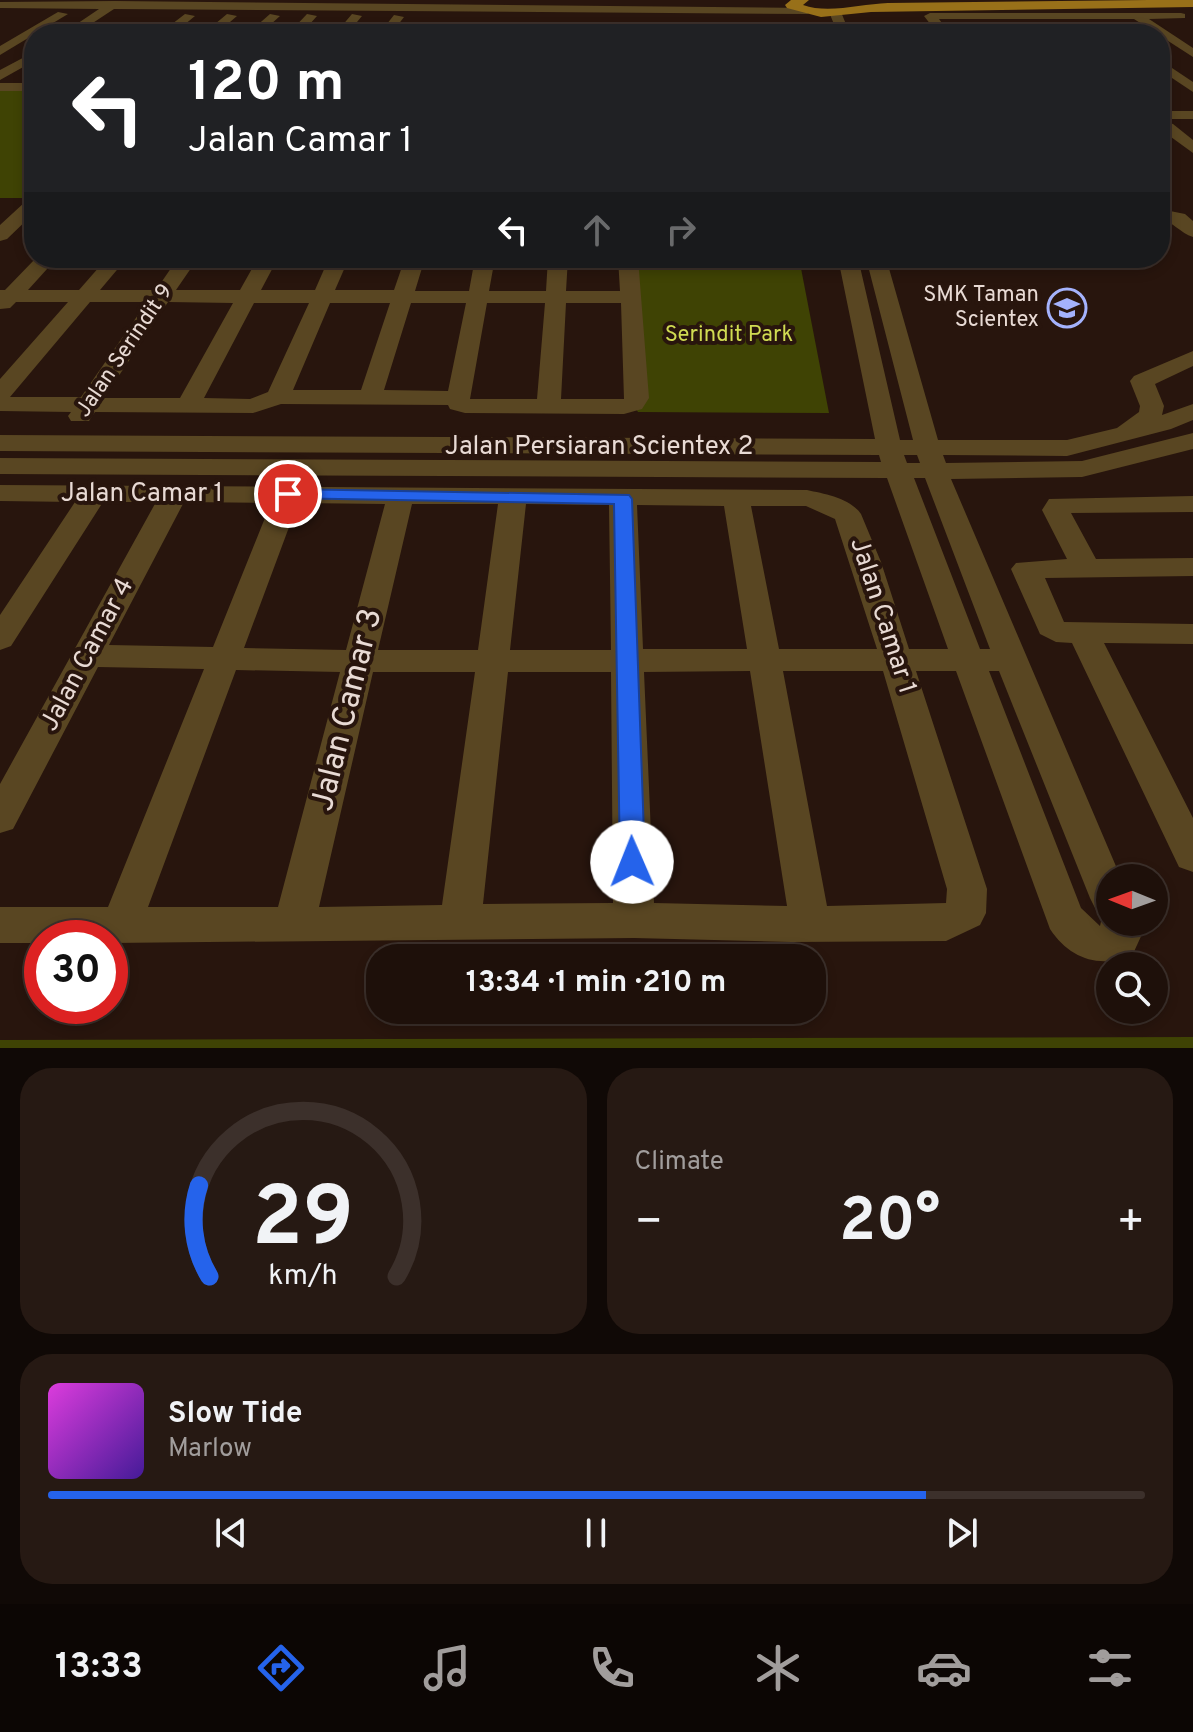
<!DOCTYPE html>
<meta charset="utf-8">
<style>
body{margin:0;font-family:Overpass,sans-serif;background:#261913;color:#f1f3f6;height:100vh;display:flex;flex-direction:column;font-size:30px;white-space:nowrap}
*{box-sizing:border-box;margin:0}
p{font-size:26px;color:#a19d9c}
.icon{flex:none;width:44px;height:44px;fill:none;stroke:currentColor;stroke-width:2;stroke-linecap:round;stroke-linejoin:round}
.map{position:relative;height:1048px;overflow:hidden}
.drawer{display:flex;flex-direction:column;gap:20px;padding:20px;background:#100906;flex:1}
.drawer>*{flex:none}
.hud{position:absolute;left:24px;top:24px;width:1146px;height:244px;border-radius:32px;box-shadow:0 4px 12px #0003,0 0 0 2px #3c302b;background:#202124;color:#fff;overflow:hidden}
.needle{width:52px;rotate:271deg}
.fabs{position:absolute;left:1096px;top:864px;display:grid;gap:16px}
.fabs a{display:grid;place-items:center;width:72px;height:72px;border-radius:50%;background:#1e100a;box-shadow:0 4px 12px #0003,0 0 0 2px #3c302b;font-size:40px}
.speed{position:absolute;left:24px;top:920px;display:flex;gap:16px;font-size:40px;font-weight:700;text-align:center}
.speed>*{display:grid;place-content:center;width:104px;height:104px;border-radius:50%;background:#1e100a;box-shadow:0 4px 12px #0003,0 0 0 2px #3c302b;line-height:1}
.speed .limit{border:12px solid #d22;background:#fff;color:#111}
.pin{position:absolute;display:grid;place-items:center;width:68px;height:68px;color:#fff;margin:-34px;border:4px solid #fff;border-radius:50%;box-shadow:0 2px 8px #0007}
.me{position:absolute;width:88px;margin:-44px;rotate:359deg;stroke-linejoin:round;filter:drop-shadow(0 0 6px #0008)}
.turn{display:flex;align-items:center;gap:28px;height:168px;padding:0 32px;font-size:36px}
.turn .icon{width:104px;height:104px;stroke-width:2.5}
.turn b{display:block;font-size:56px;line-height:68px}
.lanes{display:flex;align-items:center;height:76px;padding:0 32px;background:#0003;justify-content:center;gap:40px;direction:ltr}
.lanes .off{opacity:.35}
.big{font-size:60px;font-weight:700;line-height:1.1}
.drawer .tile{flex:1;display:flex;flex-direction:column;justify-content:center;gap:12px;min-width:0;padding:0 28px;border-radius:32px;background:#261913}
.drawer .dial{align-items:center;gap:0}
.dial svg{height:208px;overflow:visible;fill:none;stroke:#3c302b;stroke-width:7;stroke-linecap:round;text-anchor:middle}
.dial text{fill:#f1f3f6;stroke:none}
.song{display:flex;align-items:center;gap:24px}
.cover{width:96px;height:96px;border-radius:12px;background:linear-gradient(135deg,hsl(300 70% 55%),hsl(260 70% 35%))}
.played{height:8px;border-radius:4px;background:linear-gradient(90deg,#2563eb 80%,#3c302b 80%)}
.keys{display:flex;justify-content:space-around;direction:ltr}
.heat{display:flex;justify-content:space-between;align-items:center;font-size:44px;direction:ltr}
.drawer .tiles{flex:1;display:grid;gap:20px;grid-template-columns:1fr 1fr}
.tile:last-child{grid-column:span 2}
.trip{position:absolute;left:366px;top:944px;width:460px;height:80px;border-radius:32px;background:#1e100a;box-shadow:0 4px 12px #0003,0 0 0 2px #3c302b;font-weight:700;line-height:80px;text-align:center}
.dock{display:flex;height:128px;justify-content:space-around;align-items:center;background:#0c0604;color:#a19d9c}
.dock .icon{width:56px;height:56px}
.dock .active{color:#2563eb}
.dock b{font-size:36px;color:#f1f3f6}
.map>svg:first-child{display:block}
.green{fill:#3f4304}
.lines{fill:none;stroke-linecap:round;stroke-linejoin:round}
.minor{fill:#594622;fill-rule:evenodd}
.major{fill:#987019;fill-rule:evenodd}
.route{fill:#2563eb;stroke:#184099;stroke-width:2}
.labels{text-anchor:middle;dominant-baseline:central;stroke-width:8;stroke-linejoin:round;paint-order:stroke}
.far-poi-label{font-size:22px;fill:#e8dad4;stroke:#28150d;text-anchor:end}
.far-park-label{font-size:22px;fill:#d0db52;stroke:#28150d}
.far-street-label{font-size:22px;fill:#e8dad4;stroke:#28150d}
.street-label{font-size:26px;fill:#e8dad4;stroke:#28150d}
.near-street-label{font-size:32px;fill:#e8dad4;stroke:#28150d}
</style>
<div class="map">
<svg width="1193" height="1048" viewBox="0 0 1193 1048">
<rect width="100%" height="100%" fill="#28150d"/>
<path class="green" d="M0,90H34V198H0Z
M628,258H799L829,413L638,412L633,404Z
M1193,1037V1048H0V1040Z"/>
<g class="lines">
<path class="minor" d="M115,1L807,8L813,11L807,14L114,9L76,34H62L99,9L0,8V2Z
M835,9L841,12L850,34H838L829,12Z
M58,12L68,14L0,55V46Z
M1181,13L1185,14V18L1149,19L1193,48V57L1134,19H939L950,34H938L924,16L930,13Z
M185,14L195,16L173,34H159Z
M227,14L237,16L216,34H203Z
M270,14L280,16L260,34H247Z
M307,14L317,16L301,34H288Z
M352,14L362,16L347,34H335Z
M394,15L404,17L391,34H379Z
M433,26L740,30L746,34L429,32V28Z
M34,52V61L0,80V70Z
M1160,60L1193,82V92L1160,70Z
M0,83H34V91H0Z
M1160,111H1193V119H1160Z
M1160,120L1173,124L1193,140V153L1160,129Z
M34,201V213L7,239L0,241V225L25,202Z
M1160,209L1185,214L1193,221V237C1180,233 1174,222 1160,219Z
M36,258H57L28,290H79L107,258H127L100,290H156L178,258H198L176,290H240L258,258H278L261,290H315L329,258H349L335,290H394L405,258H425L415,291H469L475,258H495L489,291H546L548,258H568L566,291H620L618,258H638L649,398L642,409L624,414L465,413L450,409L448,405L281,404L253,413L95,412L89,421H71L68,416L71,412L0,411V379L68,302H16L10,308L0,309V290H5ZM90,302H147L81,397H10ZM168,302L233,303L180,398H104ZM254,303H309L268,392L250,399L204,398ZM330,303H390L361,390H293ZM411,303H466L448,391L384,390ZM487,303H545L537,399H470ZM566,303H621L624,399H561Z
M838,258H858L900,440H913L866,258H886L938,440H1067L1117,428L1139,412L1140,406L1130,381L1134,376L1193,351V366L1155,384L1164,406L1162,415L1193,404V420L1171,429L1067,456L943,455L946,463L1082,461L1193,433V449L1082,477L951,479L1121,878H1110V922H1140L1143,932L1132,956C1098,968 1070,959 1050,929L956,671H916L987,889L986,913L980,925L946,941L791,942L634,938L110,943V938H42V943H0V907H108L204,669L98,667L13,829L0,833V784L156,502H103L11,646L0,650V615L75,502L0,501V485L807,490C825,494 850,498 861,514L881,562L909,649H948L887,478L0,474V458L881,462L879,455L0,451V435L875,439ZM904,455H917L920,463H907ZM914,478H925L990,649H980ZM184,502L271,503L213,647L109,645ZM298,503L385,504L346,650L244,648ZM412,504H498L478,650H378ZM526,504L609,505L611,650H510ZM637,505L724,506L747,649H643ZM751,506H806L835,519L877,649H779ZM236,670L340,672L278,907H148ZM750,671L787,906L654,903L644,672ZM783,671H883L947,889L946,903L827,906ZM989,671H999L1090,898L1096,910L1103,913L1100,926L1081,908ZM373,672H475L442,905L319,907ZM508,672H611L613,903L483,904Z
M1193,496V512L1071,513L1096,559L1193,558V576L1045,578L1064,622L1193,624V644L1104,643L1193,818V872L1179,867L1072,643L1056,642L1040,634L1011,569L1016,563L1067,559L1042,510L1049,499Z"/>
<path class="major" d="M791,0H809L803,5C828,14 861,4 888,3C990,2 1091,0 1193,0V7L871,12L821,17L787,8L785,5Z"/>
</g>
<path class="route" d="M288,489L629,495L632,499L645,862L641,869L632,872L623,869L620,862L614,504L282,498L280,494Z"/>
<defs>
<g id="school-ring" transform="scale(2)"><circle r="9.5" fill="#28150d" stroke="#a4b2fc" stroke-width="1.5"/><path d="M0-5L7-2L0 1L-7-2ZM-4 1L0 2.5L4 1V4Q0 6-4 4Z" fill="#a4b2fc"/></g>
</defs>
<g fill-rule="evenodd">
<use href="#school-ring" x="1067" y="308"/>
</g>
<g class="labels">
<g class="far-poi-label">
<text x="1039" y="295">SMK Taman<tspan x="1039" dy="25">Scientex</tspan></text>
</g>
<g class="far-park-label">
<text x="729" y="335">Serindit Park</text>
</g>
<g class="far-street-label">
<text transform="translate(125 351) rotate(-56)">Jalan Serindit 9</text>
</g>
<g class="street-label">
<text x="599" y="447">Jalan Persiaran Scientex 2</text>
<text x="142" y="494">Jalan Camar 1</text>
<text transform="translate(882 616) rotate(72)">Jalan Camar 1</text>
<text transform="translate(88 655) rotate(-62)">Jalan Camar 4</text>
</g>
<g class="near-street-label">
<text transform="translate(348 710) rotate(-76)">Jalan Camar 3</text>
</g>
</g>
</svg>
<div class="fabs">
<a><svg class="needle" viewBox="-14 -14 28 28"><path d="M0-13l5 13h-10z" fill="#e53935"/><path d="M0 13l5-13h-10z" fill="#a19d9c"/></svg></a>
<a><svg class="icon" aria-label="search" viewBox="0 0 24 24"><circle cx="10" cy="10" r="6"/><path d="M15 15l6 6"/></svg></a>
</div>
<div class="speed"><div class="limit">30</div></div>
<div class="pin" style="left:288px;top:494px;background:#d93025"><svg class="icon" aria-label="arrive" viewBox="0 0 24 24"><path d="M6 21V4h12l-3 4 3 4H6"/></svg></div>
<svg class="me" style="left:632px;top:862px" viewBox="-20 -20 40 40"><circle r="19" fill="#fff"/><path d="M0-13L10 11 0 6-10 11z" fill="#2563eb"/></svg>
<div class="trip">13:34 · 1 min · 210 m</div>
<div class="hud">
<div class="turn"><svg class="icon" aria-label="left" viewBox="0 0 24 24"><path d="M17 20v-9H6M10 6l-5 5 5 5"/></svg><div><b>120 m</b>Jalan Camar 1</div></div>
<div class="lanes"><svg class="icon" aria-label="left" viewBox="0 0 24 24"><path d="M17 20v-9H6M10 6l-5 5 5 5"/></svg><svg class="icon off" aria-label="ahead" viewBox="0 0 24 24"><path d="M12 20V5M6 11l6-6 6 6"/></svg><svg class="icon off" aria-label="right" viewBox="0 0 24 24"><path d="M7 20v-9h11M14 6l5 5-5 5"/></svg></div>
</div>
</div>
<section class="drawer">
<div class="tiles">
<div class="tile dial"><svg viewBox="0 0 100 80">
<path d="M14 69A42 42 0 1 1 86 69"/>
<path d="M14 69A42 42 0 0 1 10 34" stroke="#2563eb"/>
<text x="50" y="56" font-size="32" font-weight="700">29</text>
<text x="50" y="72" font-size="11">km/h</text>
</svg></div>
<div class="tile"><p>Climate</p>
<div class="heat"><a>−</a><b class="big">20°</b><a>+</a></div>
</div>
<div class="tile">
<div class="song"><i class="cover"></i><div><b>Slow Tide</b><p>Marlow</p></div></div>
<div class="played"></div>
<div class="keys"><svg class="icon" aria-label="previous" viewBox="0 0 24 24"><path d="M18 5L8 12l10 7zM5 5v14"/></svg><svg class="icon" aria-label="pause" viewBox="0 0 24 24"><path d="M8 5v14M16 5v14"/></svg><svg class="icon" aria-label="next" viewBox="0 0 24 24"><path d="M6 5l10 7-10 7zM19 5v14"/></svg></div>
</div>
</div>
</section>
<nav class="dock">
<b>13:33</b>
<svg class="icon active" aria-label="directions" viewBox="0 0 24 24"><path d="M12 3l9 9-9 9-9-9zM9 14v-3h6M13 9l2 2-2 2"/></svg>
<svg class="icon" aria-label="music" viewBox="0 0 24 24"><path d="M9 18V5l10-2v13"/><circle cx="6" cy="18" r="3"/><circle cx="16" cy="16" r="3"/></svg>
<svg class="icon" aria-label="phone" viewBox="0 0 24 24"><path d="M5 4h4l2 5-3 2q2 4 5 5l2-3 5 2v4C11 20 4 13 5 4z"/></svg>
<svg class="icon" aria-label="climate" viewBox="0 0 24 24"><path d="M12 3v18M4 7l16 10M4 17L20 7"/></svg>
<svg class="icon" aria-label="car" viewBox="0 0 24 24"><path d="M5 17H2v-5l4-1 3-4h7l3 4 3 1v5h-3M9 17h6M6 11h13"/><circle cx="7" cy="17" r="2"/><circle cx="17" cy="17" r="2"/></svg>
<svg class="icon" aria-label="filters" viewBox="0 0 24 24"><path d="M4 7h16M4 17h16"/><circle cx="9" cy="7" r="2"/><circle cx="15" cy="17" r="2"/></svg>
</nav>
